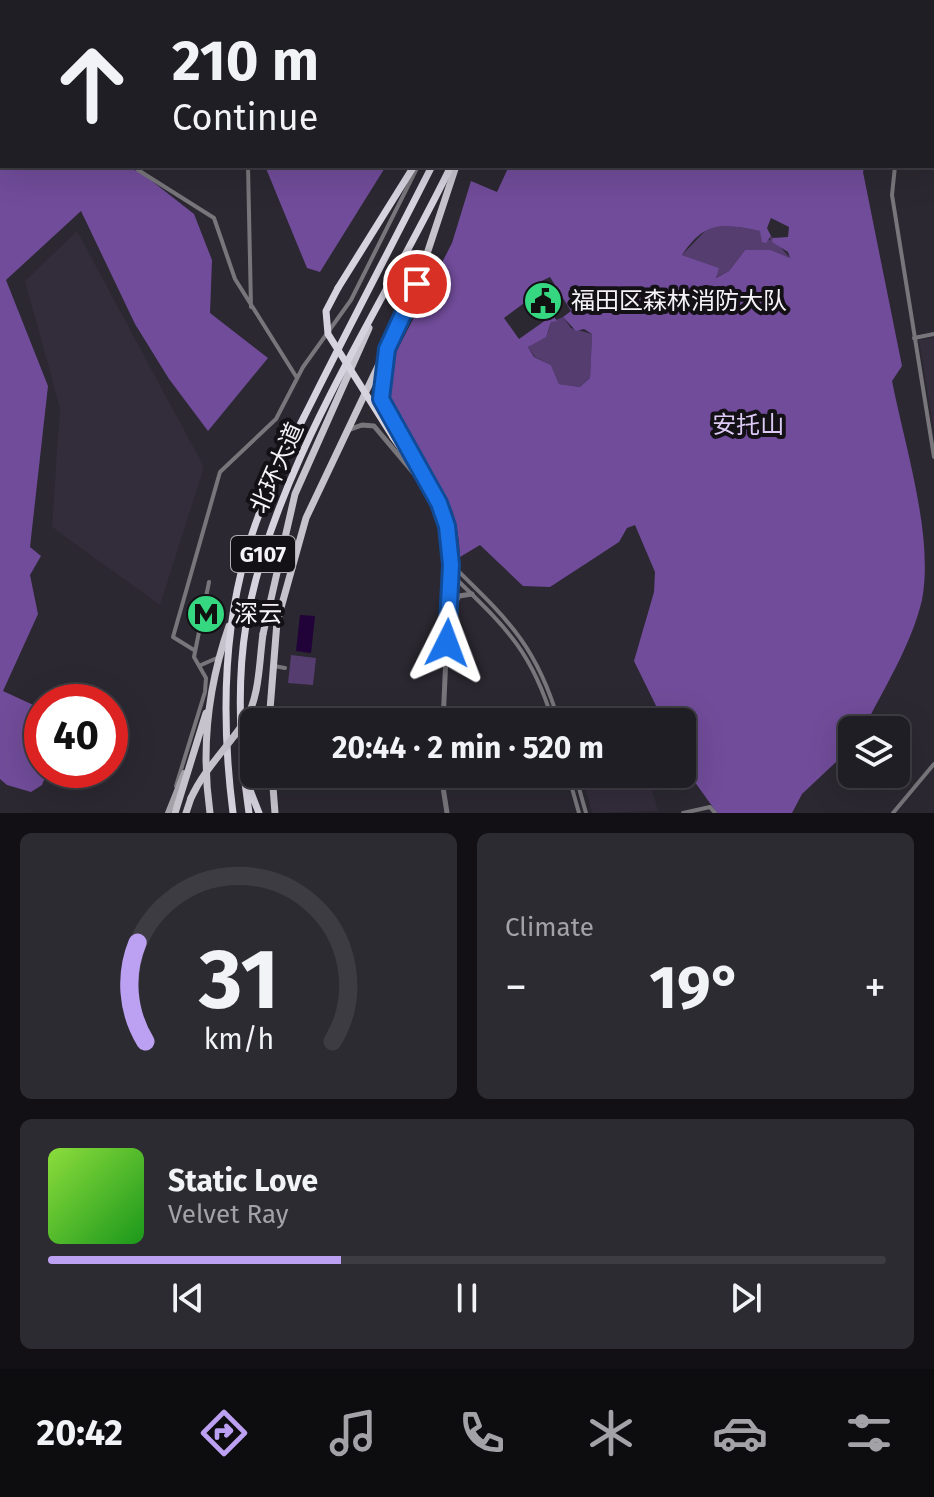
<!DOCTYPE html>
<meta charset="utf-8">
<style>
body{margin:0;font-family:"Fira Sans","Noto Sans SC",sans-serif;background:#2d2b32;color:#f1f3f6;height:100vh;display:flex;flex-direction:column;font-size:30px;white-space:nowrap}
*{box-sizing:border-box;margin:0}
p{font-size:26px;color:#a2a2a7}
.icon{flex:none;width:44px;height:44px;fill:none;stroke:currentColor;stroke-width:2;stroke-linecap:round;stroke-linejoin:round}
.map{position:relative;height:813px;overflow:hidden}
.side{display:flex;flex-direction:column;gap:20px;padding:20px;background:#121014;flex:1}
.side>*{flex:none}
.top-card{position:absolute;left:0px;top:0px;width:934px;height:168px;box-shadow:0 8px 32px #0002,0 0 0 2px #3d3c42;background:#201e25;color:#f1f3f6;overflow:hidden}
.fabs{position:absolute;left:838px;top:716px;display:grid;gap:16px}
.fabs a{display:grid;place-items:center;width:72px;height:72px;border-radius:12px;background:#201e25;box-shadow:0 8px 32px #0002,0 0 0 2px #3d3c42;font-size:40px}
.speed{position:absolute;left:24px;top:684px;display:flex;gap:16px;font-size:40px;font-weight:700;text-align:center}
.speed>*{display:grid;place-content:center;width:104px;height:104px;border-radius:50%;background:#201e25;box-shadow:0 8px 32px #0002,0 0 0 2px #3d3c42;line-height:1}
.speed .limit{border:12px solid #d22;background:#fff;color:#111}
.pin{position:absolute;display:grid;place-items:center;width:68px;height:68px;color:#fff;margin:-34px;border:4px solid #fff;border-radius:50%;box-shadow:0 2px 8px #0007}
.me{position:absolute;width:88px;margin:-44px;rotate:3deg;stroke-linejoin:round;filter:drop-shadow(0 0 6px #0008)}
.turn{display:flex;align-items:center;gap:28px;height:168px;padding:0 40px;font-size:36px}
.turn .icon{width:104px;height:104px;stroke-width:2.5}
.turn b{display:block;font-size:56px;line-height:68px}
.big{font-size:60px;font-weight:700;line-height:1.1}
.side .tile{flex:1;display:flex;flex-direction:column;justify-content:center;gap:12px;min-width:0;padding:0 28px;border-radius:12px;background:#2d2b32}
.side .dial{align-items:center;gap:0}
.dial svg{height:208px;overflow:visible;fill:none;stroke:#3d3c42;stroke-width:7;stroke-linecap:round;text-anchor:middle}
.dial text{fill:#f1f3f6;stroke:none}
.song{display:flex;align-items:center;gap:24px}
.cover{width:96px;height:96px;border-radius:12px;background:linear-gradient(135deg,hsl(90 70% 55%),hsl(120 70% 35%))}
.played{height:8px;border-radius:4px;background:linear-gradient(90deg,#bca0f2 35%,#3d3c42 35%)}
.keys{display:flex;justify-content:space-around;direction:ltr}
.heat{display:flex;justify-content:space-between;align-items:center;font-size:44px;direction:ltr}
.side .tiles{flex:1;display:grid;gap:20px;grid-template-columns:1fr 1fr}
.tile:last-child{grid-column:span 2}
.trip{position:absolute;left:240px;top:708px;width:456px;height:80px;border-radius:12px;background:#201e25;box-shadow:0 8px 32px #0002,0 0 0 2px #3d3c42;font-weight:700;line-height:80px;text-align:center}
.tab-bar{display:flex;height:128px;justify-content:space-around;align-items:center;background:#0d0c0f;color:#a2a2a7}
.tab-bar .icon{width:56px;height:56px}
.tab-bar .active{color:#bca0f2}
.tab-bar b{font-size:36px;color:#f1f3f6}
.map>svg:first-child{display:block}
.built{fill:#332c3b}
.green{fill:#553d70}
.forest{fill:#714c9a;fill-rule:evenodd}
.water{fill:#210239}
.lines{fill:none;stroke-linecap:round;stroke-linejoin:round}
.minor{stroke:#78767b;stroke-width:4}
.tertiary{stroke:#78767b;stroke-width:5}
.secondary{stroke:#a4a1a9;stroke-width:6}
.primary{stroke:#c7c3cd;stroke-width:7}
.trunk{stroke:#d6d2de;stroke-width:7}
.primary-bridge{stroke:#c7c3cd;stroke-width:7}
.trunk-bridge{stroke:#d6d2de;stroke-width:7}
.route-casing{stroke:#114b97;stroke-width:20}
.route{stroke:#1a73e8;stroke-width:14}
.labels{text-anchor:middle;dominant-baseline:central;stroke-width:8;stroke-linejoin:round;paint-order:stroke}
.shield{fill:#131116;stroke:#b1aeb4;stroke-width:2}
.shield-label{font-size:22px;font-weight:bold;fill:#f5f2f8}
.poi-label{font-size:24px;fill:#f5f2f8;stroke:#131116;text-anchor:start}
.park-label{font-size:24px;fill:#ddcbf6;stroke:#131116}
.street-label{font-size:24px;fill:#f5f2f8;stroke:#131116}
</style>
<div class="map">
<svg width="934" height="813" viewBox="0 0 934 813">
<rect width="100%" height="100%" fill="#2b2831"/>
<path class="built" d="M77,231L204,467L160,605L52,527L60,408L25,281Z
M934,338V431L919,340Z
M648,774L658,811L592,813L586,790Z"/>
<path class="green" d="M721,224L761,231V238L770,240L771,236L790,258L771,250H745L729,271L715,278L718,268L682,255L706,230Z
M563,317L571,328L592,334L590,378L580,387L559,384L551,365L535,357L528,347L548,332L551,322Z
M291,655L316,658L313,685L288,683Z"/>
<path class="forest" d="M229,0H448L447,2Z
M0,135L2,166H126L143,174L194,214L212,260L210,313L268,358L208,431L169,379L135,324L81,211L6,280L48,386L30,547L41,556L30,575L38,614L3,691L42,709V770H48L42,785L31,792L7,785L0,779Z
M265,166H386L320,272L307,268Z
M509,166H865L863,172L902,366L892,381C905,447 934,536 922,600C911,646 884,688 863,730H852V747L802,794L792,813H717L682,764V722H664L634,661L654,592L655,572L635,525L627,528L619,542L550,587L523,586L480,545L460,557C459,538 457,520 449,503C430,463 377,417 387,370L452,243L471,181L497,192ZM771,218L789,227L788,237L773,238L772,242L788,252L790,258L771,250H745L729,271L716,278L719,268L682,255C706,219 724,224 760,231L762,242L766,243L771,236L767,228ZM550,277L571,311L563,317L576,331L584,329L592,334L590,378L580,387L559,384L551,365L534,357L528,347L546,337L551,322L557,321L553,315L519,339L504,318L535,295L533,285Z"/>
<path class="water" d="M300,615L315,616L311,653L296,651Z"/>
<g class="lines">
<path class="minor" d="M932,11L934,3
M932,38L934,42
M932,125L934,127
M248,166L251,307
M895,166L892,195L934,457
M138,170L214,218L235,279L297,378
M914,338L934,334
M451,564C507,619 536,644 559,722
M450,573C503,625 531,648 553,722
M194,650L173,637L220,472L276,419L303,367L351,300L418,166
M201,665L217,658
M274,666L285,668
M568,774L579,813
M575,774L586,813
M176,786L205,692L206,678L194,657L209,582
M683,813L710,807L715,813
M893,813L934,764"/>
<path class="tertiary" d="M385,358L381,399L413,459
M348,430L362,425L374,426L422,483
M430,489L445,517L451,546L443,722
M450,612L459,596L472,594
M441,774L447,813"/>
<path class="secondary" d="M168,813L184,773"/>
<path class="primary" d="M263,634L295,494L369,328
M269,722L277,622L306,518L417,284L456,166
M272,774L275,813
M175,813L206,713
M186,813L191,798
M210,813C201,750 208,686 229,626"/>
<path class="trunk" d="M486,2V0
M501,2V0
M338,288L414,166
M393,437L431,491
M248,785L259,813
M233,813C222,727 222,638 246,554C261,499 288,449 313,399C352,321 393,243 432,166
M249,813C240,751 236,687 246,625C272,469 382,309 451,166"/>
<path class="primary-bridge" d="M191,798C205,768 227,748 245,721C260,696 259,662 263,634"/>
<path class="trunk-bridge" d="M338,288L326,311L328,334L393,437"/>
</g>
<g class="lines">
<g class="route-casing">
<path id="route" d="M417,284L387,349L381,399L439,503L447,526L451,565L447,643"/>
</g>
<use href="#route" class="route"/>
</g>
<defs>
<g id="civic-disc" transform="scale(2)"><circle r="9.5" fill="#35d881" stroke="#131116"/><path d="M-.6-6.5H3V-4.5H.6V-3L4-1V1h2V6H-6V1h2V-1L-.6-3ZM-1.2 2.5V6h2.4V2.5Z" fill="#111"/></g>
<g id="metro-disc" transform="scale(2)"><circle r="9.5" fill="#35d881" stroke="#131116"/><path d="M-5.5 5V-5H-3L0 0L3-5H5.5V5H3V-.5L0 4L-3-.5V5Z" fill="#111"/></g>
</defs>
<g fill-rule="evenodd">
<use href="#civic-disc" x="543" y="301"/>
<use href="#metro-disc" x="206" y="614"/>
</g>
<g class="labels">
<rect class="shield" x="231" y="536" width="64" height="36" rx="6"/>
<g class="shield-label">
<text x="263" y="554">G107</text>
</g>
<g class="poi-label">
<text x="571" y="301">福田区森林消防大队</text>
<text x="234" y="614">深云</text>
</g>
<g class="park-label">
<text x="748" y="425">安托山</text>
</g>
<g class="street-label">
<text transform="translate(277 468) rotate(-66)">北环大道</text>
</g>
</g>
</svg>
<div class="fabs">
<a><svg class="icon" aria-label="layers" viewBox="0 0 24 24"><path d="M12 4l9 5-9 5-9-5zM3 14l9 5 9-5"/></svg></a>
</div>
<div class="speed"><div class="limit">40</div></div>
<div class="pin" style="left:417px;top:284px;background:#d93025"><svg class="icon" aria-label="arrive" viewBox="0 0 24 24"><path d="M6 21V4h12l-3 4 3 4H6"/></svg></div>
<svg class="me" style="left:447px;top:643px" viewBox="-20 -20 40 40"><path d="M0-17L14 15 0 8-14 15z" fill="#1a73e8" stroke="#fff" stroke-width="4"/></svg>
<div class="trip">20:44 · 2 min · 520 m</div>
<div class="top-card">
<div class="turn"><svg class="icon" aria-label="ahead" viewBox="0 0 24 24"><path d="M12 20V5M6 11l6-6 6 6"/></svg><div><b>210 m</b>Continue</div></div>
</div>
</div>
<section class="side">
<div class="tiles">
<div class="tile dial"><svg viewBox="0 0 100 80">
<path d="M14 69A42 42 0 1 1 86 69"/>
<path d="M14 69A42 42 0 0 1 11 31" stroke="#bca0f2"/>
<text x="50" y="56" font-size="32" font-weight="700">31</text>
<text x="50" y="72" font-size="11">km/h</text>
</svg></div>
<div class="tile"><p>Climate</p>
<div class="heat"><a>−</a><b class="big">19°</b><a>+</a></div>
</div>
<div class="tile">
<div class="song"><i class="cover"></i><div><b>Static Love</b><p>Velvet Ray</p></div></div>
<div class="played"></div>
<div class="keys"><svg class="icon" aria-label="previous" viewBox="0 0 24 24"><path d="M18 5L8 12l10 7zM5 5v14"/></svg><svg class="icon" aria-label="pause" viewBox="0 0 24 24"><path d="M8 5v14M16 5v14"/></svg><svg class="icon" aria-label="next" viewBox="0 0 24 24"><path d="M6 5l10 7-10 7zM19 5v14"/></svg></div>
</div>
</div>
</section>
<nav class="tab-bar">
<b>20:42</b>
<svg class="icon active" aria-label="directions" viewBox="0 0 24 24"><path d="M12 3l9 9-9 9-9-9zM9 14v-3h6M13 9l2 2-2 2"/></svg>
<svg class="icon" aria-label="music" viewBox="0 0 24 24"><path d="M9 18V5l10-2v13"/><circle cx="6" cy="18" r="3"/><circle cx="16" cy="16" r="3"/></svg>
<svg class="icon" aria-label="phone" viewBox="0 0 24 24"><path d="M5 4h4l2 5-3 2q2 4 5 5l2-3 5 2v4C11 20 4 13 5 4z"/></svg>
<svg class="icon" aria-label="climate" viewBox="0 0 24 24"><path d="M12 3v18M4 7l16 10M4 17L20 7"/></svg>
<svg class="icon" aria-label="car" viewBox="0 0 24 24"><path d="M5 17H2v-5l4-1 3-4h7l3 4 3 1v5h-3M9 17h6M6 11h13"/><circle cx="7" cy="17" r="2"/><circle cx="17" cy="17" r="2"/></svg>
<svg class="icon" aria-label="filters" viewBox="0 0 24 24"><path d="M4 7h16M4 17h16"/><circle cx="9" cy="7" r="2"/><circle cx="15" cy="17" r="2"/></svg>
</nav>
